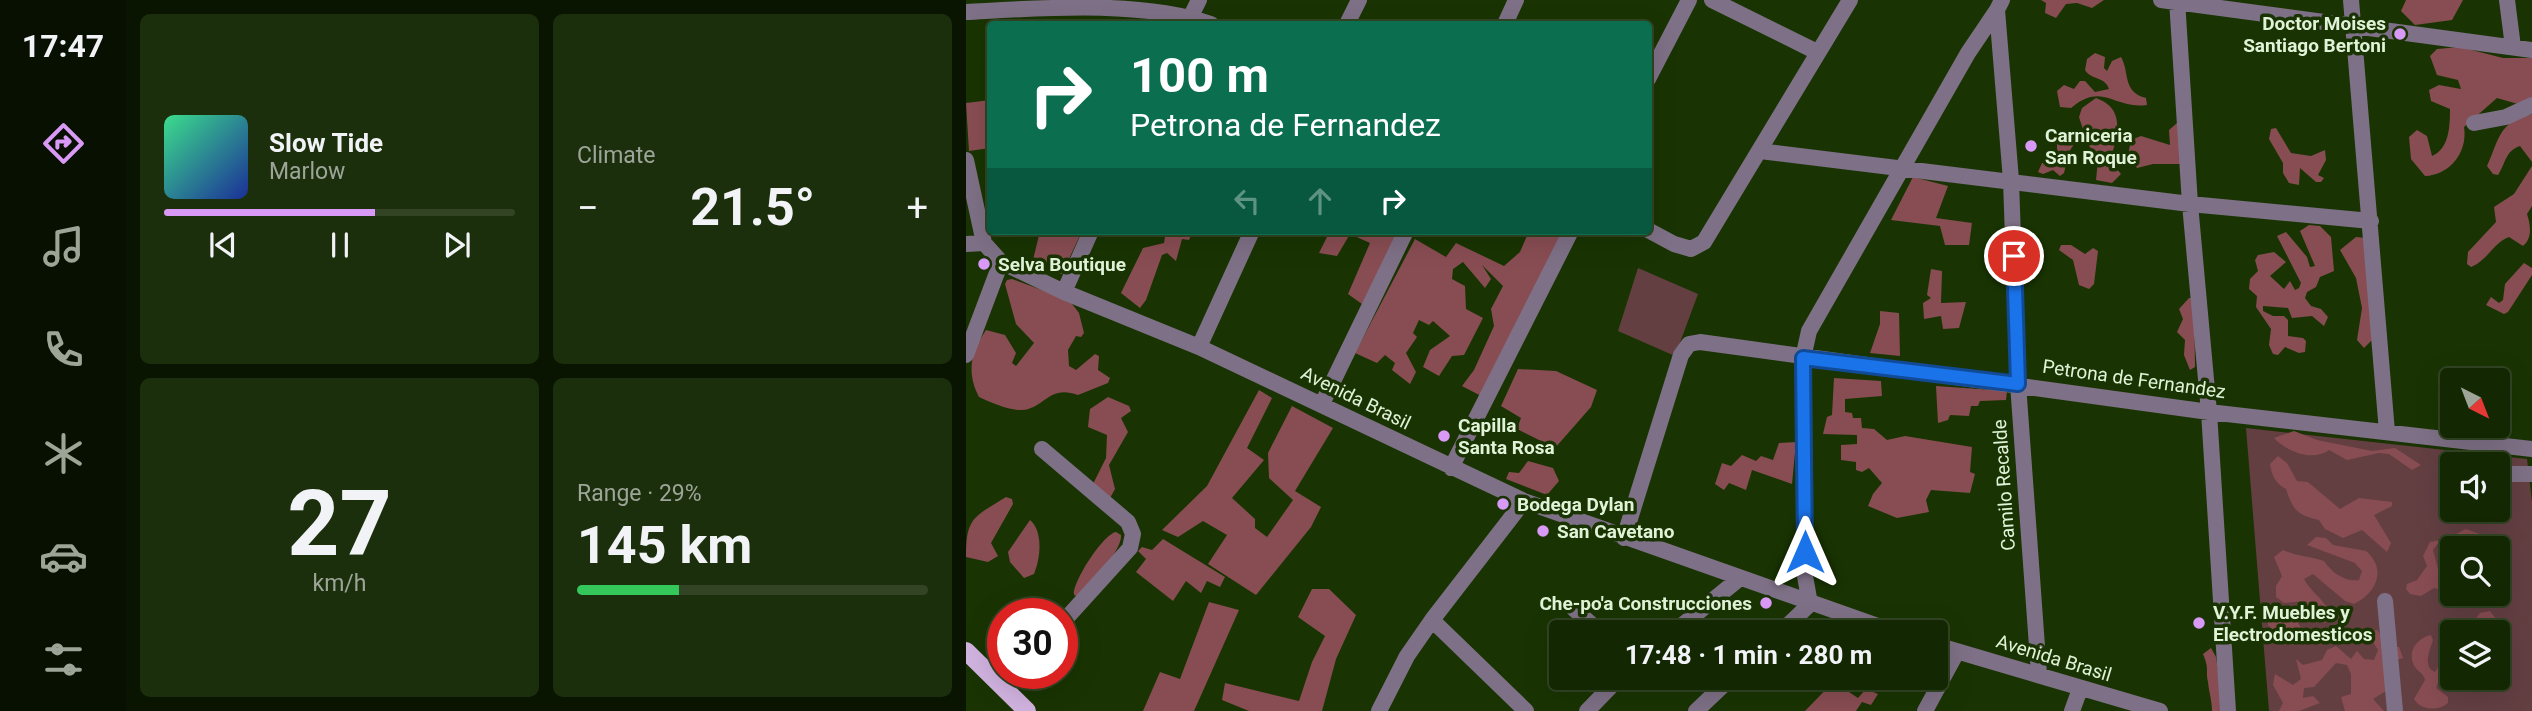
<!DOCTYPE html>
<meta charset="utf-8">
<style>
body{margin:0;font-family:Roboto,sans-serif;background:#1c2f0c;color:#f1f3f6;height:100vh;display:flex;flex-direction:column;font-size:26px;white-space:nowrap}
*{box-sizing:border-box;margin:0}
p{font-size:23px;color:#9da599}
.icon{flex:none;width:38px;height:38px;fill:none;stroke:currentColor;stroke-width:2;stroke-linecap:round;stroke-linejoin:round}
.map{position:relative;flex:1;overflow:hidden}
.sheet{display:flex;flex-direction:column;gap:14px;padding:14px;background:#0a1501;width:840px}
.sheet>*{flex:none}
.guide{position:absolute;left:21px;top:21px;width:665px;height:214px;border-radius:7px;box-shadow:0 7px 28px #0002,0 0 0 2px #324424;background:#0b6e4f;color:#fff;overflow:hidden}
.needle{width:46px;rotate:138deg}
.fabs{position:absolute;left:1474px;top:368px;display:grid;gap:14px}
.fabs a{display:grid;place-items:center;width:70px;height:70px;border-radius:7px;background:#132702;box-shadow:0 7px 28px #0002,0 0 0 2px #324424;font-size:35px}
.speed{position:absolute;left:21px;top:598px;display:flex;gap:14px;font-size:35px;font-weight:700;text-align:center}
.speed>*{display:grid;place-content:center;width:91px;height:91px;border-radius:50%;background:#132702;box-shadow:0 7px 28px #0002,0 0 0 2px #324424;line-height:1}
.speed .limit{border:10px solid #d22;background:#fff;color:#111}
.pin{position:absolute;display:grid;place-items:center;width:60px;height:60px;color:#fff;margin:-30px;border:4px solid #fff;border-radius:50%;box-shadow:0 2px 7px #0007}
.me{position:absolute;width:77px;margin:-38px;rotate:0deg;stroke-linejoin:round;filter:drop-shadow(0 0 5px #0008)}
.turn{display:flex;align-items:center;gap:24px;height:147px;padding:0 28px;font-size:32px}
.turn .icon{width:91px;height:91px;stroke-width:2.5}
.turn b{display:block;font-size:49px;line-height:60px}
.lanes{display:flex;align-items:center;height:66px;padding:0 28px;background:#0003;justify-content:center;gap:35px;direction:ltr}
.lanes .off{opacity:.35}
.big{font-size:52px;font-weight:700;line-height:1.1}
.sheet .card{flex:1;display:flex;flex-direction:column;justify-content:center;gap:10px;min-width:0;padding:0 24px;border-radius:10px;background:#1c2f0c}
.sheet .dial{align-items:center;gap:0}
.dial b{font-size:91px;line-height:1}
.song{display:flex;align-items:center;gap:21px}
.cover{width:84px;height:84px;border-radius:10px;background:linear-gradient(135deg,hsl(150 70% 55%),hsl(230 70% 35%))}
.played{height:7px;border-radius:4px;background:linear-gradient(90deg,#d99af7 60%,#324424 60%)}
.keys{display:flex;justify-content:space-around;direction:ltr}
.heat{display:flex;justify-content:space-between;align-items:center;font-size:38px;direction:ltr}
.charge{height:10px;border-radius:5px;background:linear-gradient(90deg,#34c759 29%,#324424 0)}
.sheet .tiles{flex:1;display:grid;gap:14px;grid-template-columns:repeat(2,1fr)}
.trip{position:absolute;left:583px;top:620px;width:399px;height:70px;border-radius:7px;background:#132702;box-shadow:0 7px 28px #0002,0 0 0 2px #324424;font-weight:700;line-height:70px;text-align:center}
main{display:flex;flex:1;min-height:0}
.menu{display:flex;flex-direction:column;width:126px;justify-content:space-around;align-items:center;background:#081001;color:#9da599}
.menu .icon{width:49px;height:49px}
.menu .on{color:#d99af7}
.menu b{font-size:32px;color:#f1f3f6}
.map>svg:first-child{display:block}
.green{fill:#633f42;fill-rule:evenodd}
.forest{fill:#884d52}
.lines{fill:none;stroke-linecap:round;stroke-linejoin:round}
.minor{stroke:#7e7086;stroke-width:16}
.major{stroke:#d1b3e0;stroke-width:18}
.route-casing{stroke:#114b97;stroke-width:18}
.route{stroke:#1a73e8;stroke-width:12}
.poi-dot{fill:#d99af7;stroke:#193402;stroke-width:2.5}
.labels{text-anchor:middle;dominant-baseline:central;stroke-width:7;stroke-linejoin:round;paint-order:stroke}
.poi-label{font-size:19px;font-weight:bold;fill:#e0f2d7;stroke:#193402;text-anchor:start}
.street-label{font-size:19px;fill:#e0f2d7;stroke:#193402}
</style>
<main>
<nav class="menu">
<b>17:47</b>
<svg class="icon on" aria-label="directions" viewBox="0 0 24 24"><path d="M12 3l9 9-9 9-9-9zM9 14v-3h6M13 9l2 2-2 2"/></svg>
<svg class="icon" aria-label="music" viewBox="0 0 24 24"><path d="M9 18V5l10-2v13"/><circle cx="6" cy="18" r="3"/><circle cx="16" cy="16" r="3"/></svg>
<svg class="icon" aria-label="phone" viewBox="0 0 24 24"><path d="M5 4h4l2 5-3 2q2 4 5 5l2-3 5 2v4C11 20 4 13 5 4z"/></svg>
<svg class="icon" aria-label="climate" viewBox="0 0 24 24"><path d="M12 3v18M4 7l16 10M4 17L20 7"/></svg>
<svg class="icon" aria-label="car" viewBox="0 0 24 24"><path d="M5 17H2v-5l4-1 3-4h7l3 4 3 1v5h-3M9 17h6M6 11h13"/><circle cx="7" cy="17" r="2"/><circle cx="17" cy="17" r="2"/></svg>
<svg class="icon" aria-label="filters" viewBox="0 0 24 24"><path d="M4 7h16M4 17h16"/><circle cx="9" cy="7" r="2"/><circle cx="15" cy="17" r="2"/></svg>
</nav>
<section class="sheet">
<div class="tiles">
<div class="card">
<div class="song"><i class="cover"></i><div><b>Slow Tide</b><p>Marlow</p></div></div>
<div class="played"></div>
<div class="keys"><svg class="icon" aria-label="previous" viewBox="0 0 24 24"><path d="M18 5L8 12l10 7zM5 5v14"/></svg><svg class="icon" aria-label="pause" viewBox="0 0 24 24"><path d="M8 5v14M16 5v14"/></svg><svg class="icon" aria-label="next" viewBox="0 0 24 24"><path d="M6 5l10 7-10 7zM19 5v14"/></svg></div>
</div>
<div class="card"><p>Climate</p>
<div class="heat"><a>−</a><b class="big">21.5°</b><a>+</a></div>
</div>
<div class="card dial"><b>27</b><p>km/h</p></div>
<div class="card"><p>Range · 29%</p><b class="big">145 km</b><div class="charge"></div></div>
</div>
</section>
<div class="map">
<svg width="1566" height="711" viewBox="0 0 1566 711">
<rect width="100%" height="100%" fill="#193402"/>
<path class="green" d="M672,268L732,294L709,356L652,331Z
M1280,428L1561,459L1566,502V711H1303ZM1486,464H1531V509H1486ZM1486,548H1531V593H1486ZM1486,632H1531V677H1486Z"/>
<path class="forest" d="M1075,0H1138L1126,8L1111,3L1100,4L1090,18L1079,13L1080,3Z
M1440,0H1497L1486,20L1449,25L1435,11Z
M1494,47L1537,58H1566V100L1552,104L1531,98L1498,127C1502,152 1484,175 1459,176L1445,159L1443,137L1451,130L1461,136L1466,156C1483,149 1484,127 1484,109L1465,101L1463,90L1473,85L1495,89L1492,80L1471,75L1464,56L1471,49Z
M1129,53L1139,57L1138,68L1141,71L1146,61L1155,57C1164,73 1156,92 1180,98L1181,105C1148,110 1138,81 1105,108L1094,107L1091,91L1098,85L1108,89L1114,81H1119L1129,92L1143,89C1140,77 1125,80 1119,70L1121,59Z
M1130,98C1161,109 1151,137 1144,161L1155,174L1146,183L1130,180L1132,160C1122,148 1118,132 1113,117L1116,108Z
M24,100V148L3,151L0,103Z
M1566,114V162L1554,146C1539,151 1540,163 1532,175L1527,174L1521,166C1533,140 1532,122 1566,114Z
M1211,123L1215,126L1216,164H1187L1171,168L1162,155L1165,140L1175,136L1204,145L1203,130Z
M1310,128L1325,153L1345,156L1359,150L1360,160L1352,175L1358,178L1355,182H1350L1334,168L1333,185L1323,183L1317,173V163L1303,139L1305,129Z
M1101,129L1111,131L1113,136L1103,152L1098,173L1094,176L1087,170L1077,174L1072,172L1076,163L1087,162L1091,158V141Z
M1566,166V206L1561,214C1565,226 1566,239 1557,246L1543,237C1527,243 1522,260 1505,267L1501,264L1502,252L1530,222L1528,207L1548,194Z
M947,177L982,186L970,218L1006,223L1003,245H979L974,226L925,220Z
M1343,225L1354,226L1365,237L1368,271L1354,277L1350,287L1341,292L1339,298L1345,306L1355,309L1362,317L1358,326L1346,316L1326,318L1322,308L1297,306V311L1307,316H1318L1322,320V336L1337,338L1340,341L1339,352L1333,353L1319,347L1312,355L1307,354L1303,345L1305,329L1290,307L1291,296L1283,289L1284,279L1292,271L1289,260L1292,255L1308,252L1320,262L1304,276L1318,289L1324,281L1329,290L1333,288L1335,283L1311,236L1320,232L1341,257L1344,267L1349,266L1334,231Z
M74,231H116L96,274L66,264Z
M200,231H227L223,240L216,239L210,261L201,253L196,255L180,300L174,308L155,293L177,248L198,243Z
M364,231H433L396,304L382,294L404,243L384,234L371,256L353,253Z
M563,231H597L517,397L496,386L508,370L528,326L525,309L537,286L516,265L525,279L519,288L497,262L487,269L486,279L499,286L500,309L517,318L498,355L486,356L473,376L457,367L464,350L484,336L467,321L463,325L453,320L447,333L451,337L440,353L450,372L444,384L426,370L429,363L419,355L411,363L389,353L449,239L480,257L490,243L538,266L554,252Z
M1390,237L1400,238L1406,340L1398,348L1391,340L1396,308L1390,278L1374,250Z
M1095,245H1105L1119,254L1127,248L1132,251L1128,284L1123,289L1113,285L1107,260L1093,250Z
M1558,263L1566,268V275L1542,312L1538,314L1520,305L1525,297L1533,303L1537,300L1539,284Z
M965,269L976,271L975,303L1000,302L993,328L977,329L975,316L958,319L957,303L965,298L961,295Z
M46,279L103,300L113,313L118,333L115,337L110,336L102,350L103,366L110,370L129,354L133,356L132,370L144,378L142,383L112,395C83,384 79,408 56,410C45,411 23,402 13,397C0,372 5,352 20,330L39,335L50,353L46,363L50,366L68,343L50,324L39,284L41,280Z
M1223,298H1228L1229,367L1224,370L1218,355L1219,340L1211,332L1217,319L1213,309Z
M914,311L933,313L934,356L904,353L914,324Z
M552,369L590,371L631,390L625,407L589,448L551,429L555,418L535,406Z
M868,378L915,381L916,396L879,399V412L886,413L887,418H895L896,428L908,429L921,440L939,436L1006,447L1004,472L1009,474L1004,493L965,490L960,500L963,512L931,518L902,506L907,494L916,483L903,468L896,472L890,470V462L875,460V445L891,444V435L857,434L861,417L866,415Z
M970,386L1041,391L1040,400L1014,401L1012,406H1005L1003,416L984,415L982,420L972,423Z
M293,390L306,398L281,448L298,460L266,498L289,519V528L301,537L327,500L303,478L302,453L326,406L367,428L329,491L355,507L345,527L290,595L242,564L261,535L237,521L212,537L196,530L241,486Z
M142,397L163,406L165,411L155,418L162,432L143,465L149,489L144,498L127,484L140,458L141,435L122,427L124,409Z
M1328,431L1351,440L1406,451L1429,448L1455,465L1446,470L1423,454L1413,453L1381,460L1363,450C1347,462 1321,452 1308,438Z
M830,442L826,484L786,470L780,490L763,483L758,490L749,484L756,463L765,466L776,455L790,461L795,456L807,460L813,443Z
M1312,456L1321,463L1331,481L1342,482L1374,509L1393,498L1426,502V506L1408,515L1425,543L1421,552L1396,530L1377,538L1359,529L1353,520C1331,515 1327,510 1320,489C1309,483 1306,476 1304,464Z
M562,461L587,468L593,481L581,495L540,479L543,472L553,473Z
M40,497L46,499L47,504L25,543L32,556L22,562L0,557C0,517 8,517 40,497Z
M64,520C77,531 75,557 68,574L58,578L44,562L42,552Z
M1500,529L1530,540V548H1492L1473,542L1467,550L1478,591L1468,588L1455,596L1444,594L1440,589L1441,584L1451,580L1461,566L1457,556L1464,542L1480,539Z
M150,532L155,535C157,550 124,584 113,597L108,595C106,583 137,534 150,532Z
M1350,537L1360,538L1367,545L1400,551C1421,569 1411,593 1388,604L1379,601L1347,574L1338,579C1345,593 1358,598 1363,613L1359,623L1350,619L1340,601L1318,603L1310,597V586L1316,576L1308,557L1317,550C1333,557 1343,556 1358,561C1366,573 1379,582 1393,580L1396,571L1389,563L1341,545Z
M197,539L259,577L254,587L241,581L235,593L220,581L207,601L170,572L180,559L172,551L176,547L186,550Z
M1531,555C1540,566 1544,576 1539,590L1531,595L1512,593H1531Z
M346,589H363L390,615L370,659L356,711H283L256,700L259,683L333,701L346,662L359,636L332,617Z
M243,602L273,610L228,711H177L194,672L214,679Z
M1524,611L1530,619L1529,632H1499L1508,631V621L1514,613Z
M1312,612L1330,620L1336,629L1332,639L1335,644H1324L1320,634L1310,632L1302,625V614Z
M1411,630L1424,646L1433,647L1437,658L1426,661L1425,688L1407,699L1418,711H1379L1375,697L1385,694V674L1381,665L1370,663L1348,687L1338,688L1337,698L1347,696L1354,703L1333,711H1313L1317,703L1307,685L1309,674L1327,685L1335,679L1330,659L1337,665L1356,660L1361,650L1370,646L1385,659L1391,651L1398,659L1408,660L1412,650L1401,632Z
M1465,635L1467,640C1464,650 1456,667 1469,672L1477,659L1480,663L1470,688L1482,697V703C1473,711 1455,711 1448,699L1459,680C1457,672 1453,673 1449,667C1440,652 1451,638 1465,635Z
M1245,648L1250,657L1258,711H1246C1246,700 1243,693 1242,682C1239,669 1244,671 1237,654Z
M872,677L887,684L883,692L892,698L900,689L912,694L905,705L896,702L890,711H839Z
M915,677H959L952,689L932,681L925,690L911,684Z"/>
<g class="lines">
<path class="minor" d="M746,0L851,52
M1036,0L1031,10L1045,180L1052,384L1073,674
M1195,0L1566,50
M1211,0L1224,204L1243,412L1262,711
M1385,0L1421,432
M1541,0L1547,47
M0,12C76,8 173,0 245,24
M221,24L233,0
M381,24L393,0
M539,24L550,0
M682,79L723,0
M1508,123L1540,117L1566,105
M794,151L1224,204L1405,221
M0,160L18,243
M682,230L708,244L725,249L738,242L884,0
M0,244L18,243L35,262L98,292L233,347L558,501L929,632
M98,292L125,231
M233,347L286,231
M0,355L35,262
M356,404L440,231
M76,449L162,522L167,534L164,548L96,623
M485,468L605,231
M1484,474H1486
M1531,474H1566
M558,501L466,620L560,711
M658,538L715,355L723,344L734,342L1243,412L1566,449
M1419,601L1429,711
M607,608L634,632
M708,632L774,578
M815,632L844,604L839,576L837,358L843,331L1002,53L1031,10
M970,645L1194,711
M37,688L50,674
M413,711L441,656L466,620
M621,711L654,677
M730,711L766,677
M959,711L991,652
M1106,711L1114,689"/>
<path class="major" d="M0,651L61,711"/>
</g>
<g class="lines">
<g class="route-casing">
<path id="route" d="M839,552L837,358L1052,384L1048,256"/>
</g>
<use href="#route" class="route"/>
</g>
<g class="poi-dot">
<circle cx="1434" cy="34" r="7"/>
<circle cx="1065" cy="146" r="7"/>
<circle cx="18" cy="264" r="7"/>
<circle cx="478" cy="436" r="7"/>
<circle cx="537" cy="504" r="7"/>
<circle cx="577" cy="531" r="7"/>
<circle cx="800" cy="603" r="7"/>
<circle cx="1233" cy="623" r="7"/>
</g>
<g class="labels">
<g class="poi-label">
<text x="1420" y="23" text-anchor="end">Doctor Moises<tspan x="1420" dy="22">Santiago Bertoni</tspan></text>
<text x="1079" y="135">Carniceria<tspan x="1079" dy="22">San Roque</tspan></text>
<text x="32" y="264">Selva Boutique</text>
<text x="492" y="425">Capilla<tspan x="492" dy="22">Santa Rosa</tspan></text>
<text x="551" y="504">Bodega Dylan</text>
<text x="591" y="531">San Cavetano</text>
<text x="786" y="603" text-anchor="end">Che-po'a Construcciones</text>
<text x="1247" y="612">V.Y.F. Muebles y<tspan x="1247" dy="22">Electrodomesticos</tspan></text>
</g>
<g class="street-label">
<text transform="translate(1168 379) rotate(8)">Petrona de Fernandez</text>
<text transform="translate(390 398) rotate(26)">Avenida Brasil</text>
<text transform="translate(1038 485) rotate(-94)">Camilo Recalde</text>
<text transform="translate(1088 658) rotate(17)">Avenida Brasil</text>
</g>
</g>
</svg>
<div class="fabs">
<a><svg class="needle" viewBox="-14 -14 28 28"><path d="M0-13l5 13h-10z" fill="#e53935"/><path d="M0 13l5-13h-10z" fill="#9da599"/></svg></a>
<a><svg class="icon" aria-label="sound" viewBox="0 0 24 24"><path d="M4 9h4l5-4v14l-5-4H4zM17 9q2 3 0 6"/></svg></a>
<a><svg class="icon" aria-label="search" viewBox="0 0 24 24"><circle cx="10" cy="10" r="6"/><path d="M15 15l6 6"/></svg></a>
<a><svg class="icon" aria-label="layers" viewBox="0 0 24 24"><path d="M12 4l9 5-9 5-9-5zM3 14l9 5 9-5"/></svg></a>
</div>
<div class="speed"><div class="limit">30</div></div>
<div class="pin" style="left:1048px;top:256px;background:#d93025"><svg class="icon" aria-label="arrive" viewBox="0 0 24 24"><path d="M6 21V4h12l-3 4 3 4H6"/></svg></div>
<svg class="me" style="left:839px;top:552px" viewBox="-20 -20 40 40"><path d="M0-17L14 15 0 8-14 15z" fill="#1a73e8" stroke="#fff" stroke-width="4"/></svg>
<div class="trip">17:48 · 1 min · 280 m</div>
<div class="guide">
<div class="turn"><svg class="icon" aria-label="right" viewBox="0 0 24 24"><path d="M7 20v-9h11M14 6l5 5-5 5"/></svg><div><b>100 m</b>Petrona de Fernandez</div></div>
<div class="lanes"><svg class="icon off" aria-label="left" viewBox="0 0 24 24"><path d="M17 20v-9H6M10 6l-5 5 5 5"/></svg><svg class="icon off" aria-label="ahead" viewBox="0 0 24 24"><path d="M12 20V5M6 11l6-6 6 6"/></svg><svg class="icon" aria-label="right" viewBox="0 0 24 24"><path d="M7 20v-9h11M14 6l5 5-5 5"/></svg></div>
</div>
</div>
</main>
